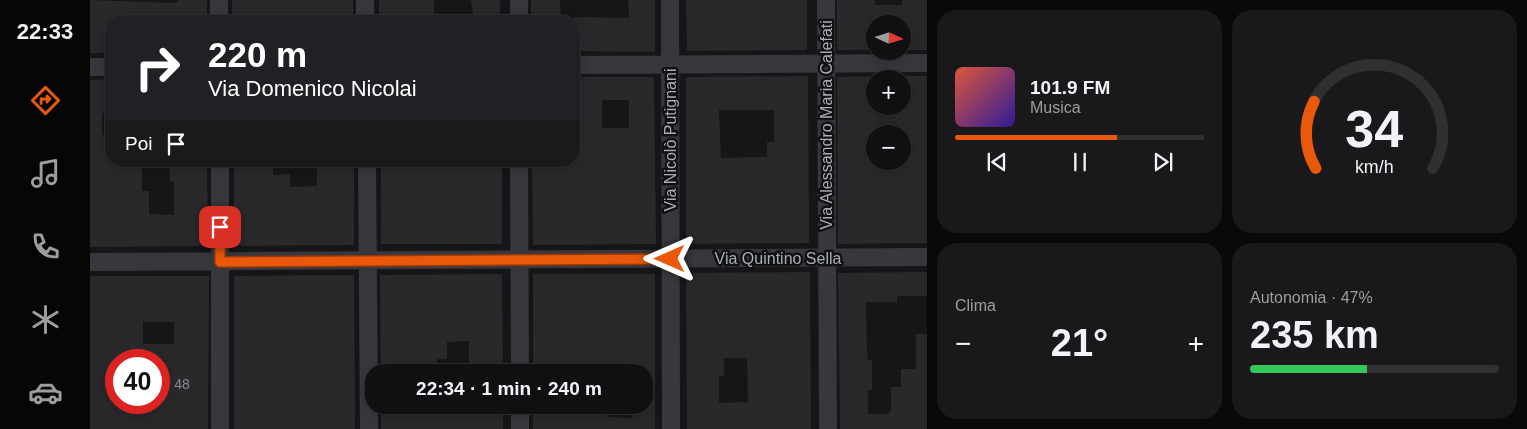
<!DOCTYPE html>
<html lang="it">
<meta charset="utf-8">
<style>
body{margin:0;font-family:Helvetica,sans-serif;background:#19191b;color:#f1f3f6;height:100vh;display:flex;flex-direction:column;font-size:19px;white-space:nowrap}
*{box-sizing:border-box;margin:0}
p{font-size:16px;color:#9c9d9f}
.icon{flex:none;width:28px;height:28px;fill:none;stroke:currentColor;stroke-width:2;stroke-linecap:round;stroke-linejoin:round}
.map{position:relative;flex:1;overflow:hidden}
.side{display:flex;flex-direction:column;gap:10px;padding:10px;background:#09090a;width:600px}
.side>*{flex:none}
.hud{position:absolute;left:15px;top:15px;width:475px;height:152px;border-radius:20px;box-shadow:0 2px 12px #0003,0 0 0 1px #303032;background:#202124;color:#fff;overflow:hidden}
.needle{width:32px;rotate:94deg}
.fabs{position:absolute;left:776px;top:15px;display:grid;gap:10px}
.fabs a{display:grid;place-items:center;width:45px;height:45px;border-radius:50%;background:#101012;box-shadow:0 2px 12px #0003,0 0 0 1px #303032;font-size:25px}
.speed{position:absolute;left:15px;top:349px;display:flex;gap:10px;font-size:25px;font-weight:700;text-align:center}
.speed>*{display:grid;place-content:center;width:65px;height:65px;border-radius:50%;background:#101012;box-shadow:0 2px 12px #0003,0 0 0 1px #303032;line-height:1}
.speed .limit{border:8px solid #d22;background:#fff;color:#111}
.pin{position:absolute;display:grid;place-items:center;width:42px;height:42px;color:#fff;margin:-21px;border-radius:10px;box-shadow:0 2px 8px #0006}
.me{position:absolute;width:55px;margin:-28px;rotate:270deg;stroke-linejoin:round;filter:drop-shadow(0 0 4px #0008)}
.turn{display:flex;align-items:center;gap:18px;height:105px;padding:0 20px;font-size:22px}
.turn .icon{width:65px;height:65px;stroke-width:2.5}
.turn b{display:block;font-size:35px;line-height:42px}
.then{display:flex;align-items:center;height:48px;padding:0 20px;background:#0003;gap:10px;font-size:19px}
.big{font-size:38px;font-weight:800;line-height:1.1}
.side .card{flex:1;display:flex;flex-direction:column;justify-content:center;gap:8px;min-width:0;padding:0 18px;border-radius:20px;background:#19191b}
.side .dial{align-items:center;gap:0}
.dial svg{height:130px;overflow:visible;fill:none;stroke:#303032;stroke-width:7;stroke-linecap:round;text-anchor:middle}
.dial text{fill:#f1f3f6;stroke:none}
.song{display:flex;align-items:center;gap:15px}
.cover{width:60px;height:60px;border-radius:8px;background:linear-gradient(135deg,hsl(10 70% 55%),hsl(250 70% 35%))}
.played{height:5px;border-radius:2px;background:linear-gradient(90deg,#ea580c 65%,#303032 65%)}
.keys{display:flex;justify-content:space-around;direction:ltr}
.heat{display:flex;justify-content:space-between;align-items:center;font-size:28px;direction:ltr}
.charge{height:8px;border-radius:4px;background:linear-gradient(90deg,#34c759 47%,#303032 0)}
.side .tiles{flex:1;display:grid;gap:10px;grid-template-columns:repeat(2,1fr)}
.trip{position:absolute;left:275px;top:364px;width:288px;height:50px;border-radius:20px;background:#101012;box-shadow:0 2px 12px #0003,0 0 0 1px #303032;font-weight:800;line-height:50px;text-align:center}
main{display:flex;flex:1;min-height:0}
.tab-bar{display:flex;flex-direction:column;width:90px;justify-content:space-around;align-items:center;background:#060607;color:#9c9d9f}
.tab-bar .icon{width:35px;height:35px}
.tab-bar .current{color:#ea580c}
.tab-bar b{font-size:22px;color:#f1f3f6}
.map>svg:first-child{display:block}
.building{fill:#29292c;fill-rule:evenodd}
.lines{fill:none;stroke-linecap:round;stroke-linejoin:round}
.minor{stroke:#37383d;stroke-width:18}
.route-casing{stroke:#983908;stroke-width:12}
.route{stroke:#ea580c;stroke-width:9}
.labels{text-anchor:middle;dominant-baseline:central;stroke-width:5;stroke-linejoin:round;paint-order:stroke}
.number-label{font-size:14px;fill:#888b94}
.street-label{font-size:16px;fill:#a8adb8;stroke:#111113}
</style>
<main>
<nav class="tab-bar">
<b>22:33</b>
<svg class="icon current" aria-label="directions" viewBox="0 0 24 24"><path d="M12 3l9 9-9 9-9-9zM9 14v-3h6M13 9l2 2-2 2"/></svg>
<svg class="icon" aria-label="music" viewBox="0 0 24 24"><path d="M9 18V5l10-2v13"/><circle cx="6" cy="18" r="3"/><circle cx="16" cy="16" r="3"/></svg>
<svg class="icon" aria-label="phone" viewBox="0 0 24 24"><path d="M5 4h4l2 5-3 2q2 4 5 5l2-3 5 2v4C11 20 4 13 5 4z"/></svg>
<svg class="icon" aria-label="climate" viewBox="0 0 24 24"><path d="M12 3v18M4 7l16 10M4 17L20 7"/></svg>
<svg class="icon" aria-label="car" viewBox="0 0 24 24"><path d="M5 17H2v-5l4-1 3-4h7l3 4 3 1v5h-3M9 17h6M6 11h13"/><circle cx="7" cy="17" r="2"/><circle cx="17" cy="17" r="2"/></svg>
</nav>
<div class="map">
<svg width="837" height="429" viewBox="0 0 837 429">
<rect width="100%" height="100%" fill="#161618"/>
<path class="building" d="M0,0L87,3L88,0H117V21H21V53H0Z
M142,0H263V21L161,19V21H142Z
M289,0H344V21H289Z
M381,0H410V21H384Z
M441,0H470L471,21H441Z
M538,0H565V52L484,51V17L539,18Z
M596,0H717V50L597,51Z
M747,0H785V5H812V0H837V50H812V24H785V50H747Z
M718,76L719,243L596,244V77ZM629,110H684V142H677V157L631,158Z
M785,76V106H812V76H837V243L748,244L747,77ZM785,134H812V161H785Z
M484,77H564L566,244L443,245L442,161H484V134H489V100H484ZM512,100H539V128H512Z
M21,79V113H12V135H21V161H52V191H59V214L84,215V182L80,181L79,161H117L118,246L0,247V80Z
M144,161H183V175L200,174V187L227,186V161H264V245L144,246Z
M291,161H412V244H291Z
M720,272L721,429H597L596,273ZM634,358H657L658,402L629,403V376H634Z
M837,272V296H807V302H776L777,353L778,360H782V390H778V414H799V411H801V387H811V369H826V334H837V429H750L748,273Z
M412,274L413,372H379V341L357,342V359H347V372H291L290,275Z
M443,274H565V429H443V405L502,408V405H517L518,417L542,418L541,406L554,405V372H443Z
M264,275L265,429H144V276Z
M0,276H119L118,429H0ZM53,322H84V344H53ZM26,360H69V402H26Z
M291,405H413V429H291Z"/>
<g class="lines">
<path class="minor" d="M129,0V21
M275,0V21
M429,0V21
M580,0L581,429
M736,0L738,429
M484,65L837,63
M0,67H21
M130,161V429
M277,161L279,429
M429,161L430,372
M0,262L837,257
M430,405V429"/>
</g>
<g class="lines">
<g class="route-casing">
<path id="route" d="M130,227V262L580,259"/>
</g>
<use href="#route" class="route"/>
</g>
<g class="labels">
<g class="number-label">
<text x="92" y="384">48</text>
</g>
<g class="street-label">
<text transform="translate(736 125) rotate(-90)">Via Alessandro Maria Calefati</text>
<text transform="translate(580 140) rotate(-90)">Via Nicolò Putignani</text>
<text x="688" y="258">Via Quintino Sella</text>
</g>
</g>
</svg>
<div class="fabs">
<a><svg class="needle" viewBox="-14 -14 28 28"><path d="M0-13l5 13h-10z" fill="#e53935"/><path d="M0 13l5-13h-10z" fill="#9c9d9f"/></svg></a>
<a>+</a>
<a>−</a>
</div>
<div class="speed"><div class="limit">40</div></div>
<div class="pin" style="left:130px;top:227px;background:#d93025"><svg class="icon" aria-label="arrive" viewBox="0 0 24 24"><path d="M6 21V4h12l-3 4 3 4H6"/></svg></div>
<svg class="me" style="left:580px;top:259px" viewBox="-20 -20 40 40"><path d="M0-17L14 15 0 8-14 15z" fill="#ea580c" stroke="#fff" stroke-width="4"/></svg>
<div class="trip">22:34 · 1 min · 240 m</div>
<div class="hud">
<div class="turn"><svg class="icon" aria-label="right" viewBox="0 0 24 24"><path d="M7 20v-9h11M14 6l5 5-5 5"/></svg><div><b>220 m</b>Via Domenico Nicolai</div></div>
<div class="then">Poi<svg class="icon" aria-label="arrive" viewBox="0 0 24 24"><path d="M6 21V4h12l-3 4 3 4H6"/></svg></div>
</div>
</div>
<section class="side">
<div class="tiles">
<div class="card">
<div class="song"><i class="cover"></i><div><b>101.9 FM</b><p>Musica</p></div></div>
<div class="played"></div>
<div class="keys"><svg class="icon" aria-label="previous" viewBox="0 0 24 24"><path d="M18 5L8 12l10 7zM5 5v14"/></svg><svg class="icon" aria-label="pause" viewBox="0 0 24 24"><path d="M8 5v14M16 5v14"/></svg><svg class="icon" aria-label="next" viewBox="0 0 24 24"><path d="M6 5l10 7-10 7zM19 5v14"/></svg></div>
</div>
<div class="card dial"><svg viewBox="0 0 100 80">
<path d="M14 69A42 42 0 1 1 86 69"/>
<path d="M14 69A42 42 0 0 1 13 28" stroke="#ea580c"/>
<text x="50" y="56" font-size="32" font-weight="700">34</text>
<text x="50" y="72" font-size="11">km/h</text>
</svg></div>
<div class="card"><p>Clima</p>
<div class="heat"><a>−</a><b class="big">21°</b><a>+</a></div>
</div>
<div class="card"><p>Autonomia · 47%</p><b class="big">235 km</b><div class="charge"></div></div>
</div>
</section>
</main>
